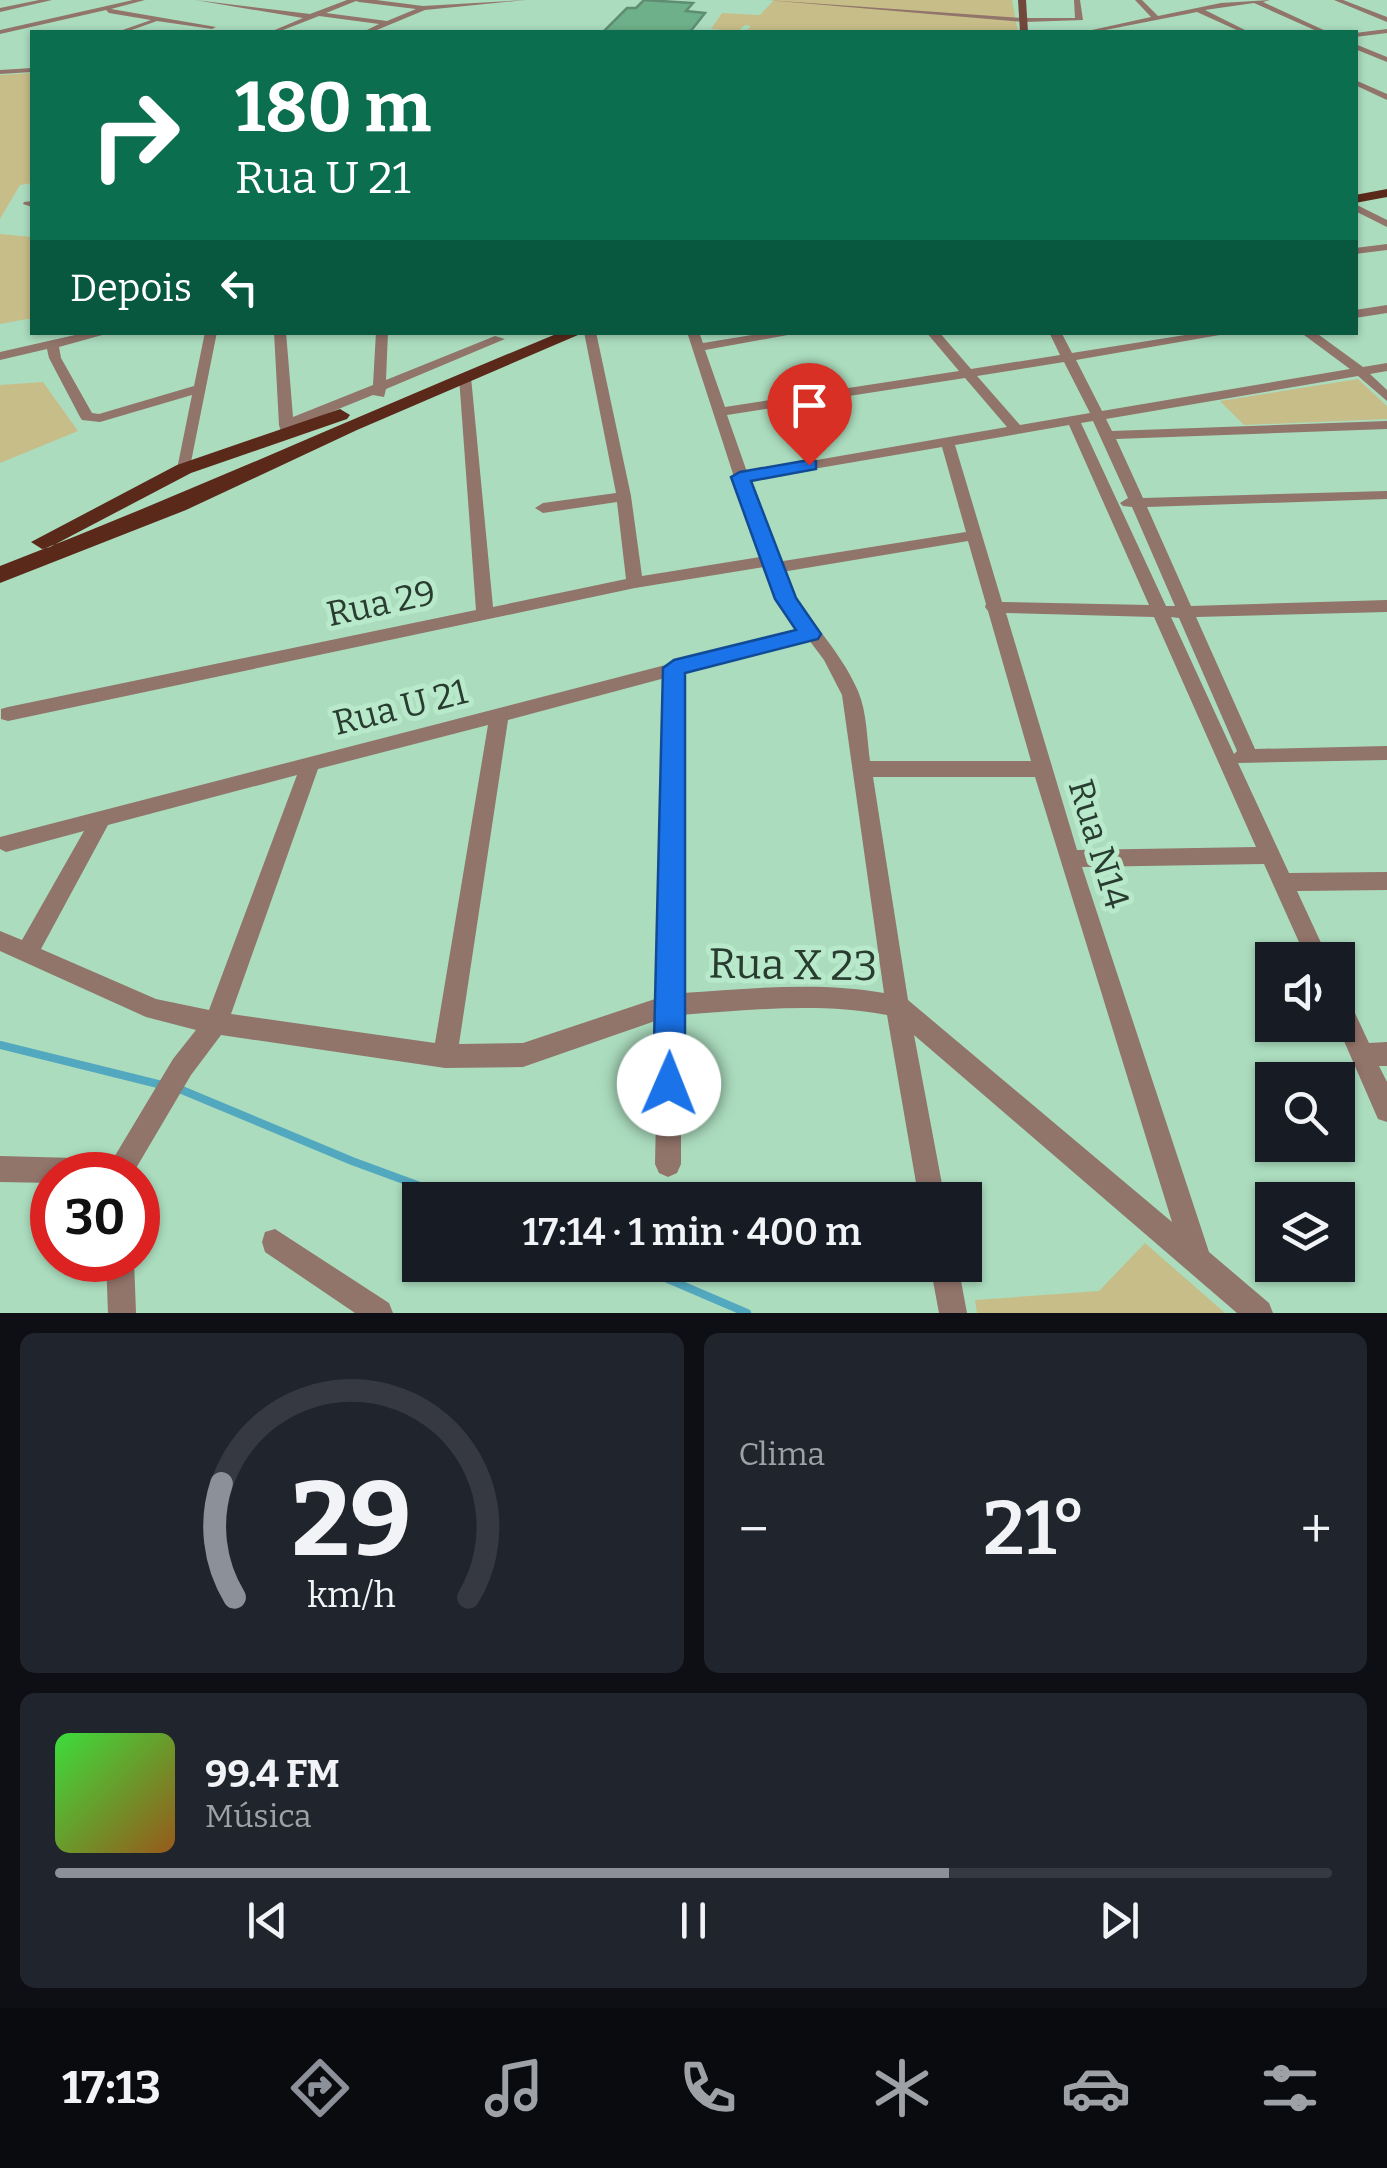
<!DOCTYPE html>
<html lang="pt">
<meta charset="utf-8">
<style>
body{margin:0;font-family:Bitter,serif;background:#20242c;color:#f1f3f6;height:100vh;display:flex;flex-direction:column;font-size:38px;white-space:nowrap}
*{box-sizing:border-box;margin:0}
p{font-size:32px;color:#9ea1a6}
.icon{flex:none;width:55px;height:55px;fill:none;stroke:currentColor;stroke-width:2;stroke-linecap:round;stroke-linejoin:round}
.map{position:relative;height:1313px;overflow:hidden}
.drawer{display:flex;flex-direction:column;gap:20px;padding:20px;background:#0d0f14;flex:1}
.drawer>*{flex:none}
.banner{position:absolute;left:30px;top:30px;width:1328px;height:305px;border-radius:0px;box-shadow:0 2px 8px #0004;background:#0b6e4f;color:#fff;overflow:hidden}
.buttons{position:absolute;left:1255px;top:942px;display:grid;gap:20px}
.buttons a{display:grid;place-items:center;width:100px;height:100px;border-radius:0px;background:#171b24;box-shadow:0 2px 8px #0004;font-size:50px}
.speed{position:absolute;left:30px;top:1152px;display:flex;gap:20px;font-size:50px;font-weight:700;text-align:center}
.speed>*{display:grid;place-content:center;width:130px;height:130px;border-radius:50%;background:#171b24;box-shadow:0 2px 8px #0004;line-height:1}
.speed .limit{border:15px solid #d22;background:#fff;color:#111}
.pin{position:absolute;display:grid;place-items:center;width:85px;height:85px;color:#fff;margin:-102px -42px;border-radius:50% 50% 50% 0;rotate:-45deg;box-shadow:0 0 10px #0007}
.pin .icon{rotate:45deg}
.me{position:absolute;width:110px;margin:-55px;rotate:1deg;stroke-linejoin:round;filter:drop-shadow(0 0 8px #0008)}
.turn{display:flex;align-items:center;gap:35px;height:210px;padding:0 40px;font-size:45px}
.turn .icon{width:130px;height:130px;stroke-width:2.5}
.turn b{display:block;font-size:70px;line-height:85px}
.then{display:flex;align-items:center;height:95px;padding:0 40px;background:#0003;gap:20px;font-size:38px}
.big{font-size:75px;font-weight:600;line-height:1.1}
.drawer .card{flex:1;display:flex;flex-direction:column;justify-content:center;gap:15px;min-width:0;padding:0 35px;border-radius:15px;background:#20242c}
.drawer .dial{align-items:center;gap:0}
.dial svg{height:260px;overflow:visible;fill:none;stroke:#363941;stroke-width:7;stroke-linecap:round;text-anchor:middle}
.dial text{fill:#f1f3f6;stroke:none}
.song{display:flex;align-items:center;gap:30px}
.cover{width:120px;height:120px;border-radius:15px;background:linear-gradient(135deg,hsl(120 70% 55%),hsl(30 70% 35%))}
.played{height:10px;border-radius:5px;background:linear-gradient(90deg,#8c9099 70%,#363941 70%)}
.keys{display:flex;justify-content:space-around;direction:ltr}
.heat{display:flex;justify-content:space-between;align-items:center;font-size:55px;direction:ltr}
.drawer .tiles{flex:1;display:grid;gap:20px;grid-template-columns:1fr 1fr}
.card:last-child{grid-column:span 2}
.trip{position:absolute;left:402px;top:1182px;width:580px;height:100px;border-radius:0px;background:#171b24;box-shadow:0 2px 8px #0004;font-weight:600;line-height:100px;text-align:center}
.menu{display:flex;height:160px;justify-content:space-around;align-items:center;background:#090b0e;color:#9ea1a6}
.menu .icon{width:70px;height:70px}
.menu .current{color:#8c9099}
.menu b{font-size:45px;color:#f1f3f6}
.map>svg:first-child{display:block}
.green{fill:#c7bd89}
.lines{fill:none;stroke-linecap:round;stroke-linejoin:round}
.stream{stroke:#52a8bf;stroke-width:8}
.building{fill:#6db089;stroke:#5f8d72;stroke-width:2.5}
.street{fill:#91746a;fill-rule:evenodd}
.secondary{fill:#72483c;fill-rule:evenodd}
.primary{fill:#5a291a;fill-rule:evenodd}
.route{fill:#1a73e8;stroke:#114b97;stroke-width:2.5}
.labels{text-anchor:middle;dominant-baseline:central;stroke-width:10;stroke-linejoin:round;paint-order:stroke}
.street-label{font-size:35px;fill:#283c30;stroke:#b8e9cb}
.near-street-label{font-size:42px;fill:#283c30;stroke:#b8e9cb}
</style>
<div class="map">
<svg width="1387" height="1313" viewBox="0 0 1387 1313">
<rect width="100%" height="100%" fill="#abdcbe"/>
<path class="green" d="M774,0H1012L1018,32H745L751,26L745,25L738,31L711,29L722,13L760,15Z
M32,73V183L20,185L0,219V75Z
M0,234L32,237V318L0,324Z
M1358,379L1387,406V419L1244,425L1220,401Z
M43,382L78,431L0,463V385Z
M1145,1243L1225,1313H977L975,1300L1099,1291Z"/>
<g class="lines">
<path class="stream" d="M0,1045L162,1085
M177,1088L352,1161L458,1200
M635,1265L747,1313"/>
</g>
<path class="building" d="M644,0L693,3L686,11L705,13L690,32H603L627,8H636Z"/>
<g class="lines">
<path class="street" d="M39,0H52L0,12V8Z
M133,0H145L111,9L216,27L212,29L157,21L126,32H117L151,20L109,13L106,10L0,34V30Z
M195,0L310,14L347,0H376L423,6L526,0L425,10L372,32H363L379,24L319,16L278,32H270L303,18ZM356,1L359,2L416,9L387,21L326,13Z
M766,0L1022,18H1075L1074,0H1080L1083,20L1025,22Z
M1135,0H1142L1158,16L1221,3L1270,0L1263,2L1328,32H1319L1254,3L1205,10L1249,32H1241L1197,12L1095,32H1083L1151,17Z
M1334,0H1343L1387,17V22Z
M1387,29V33L1355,37V33Z
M1355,44L1387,57V62L1355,49Z
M32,68V72L0,74V70Z
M1355,80L1387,94V100L1355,85Z
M32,201V207L23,204L24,202Z
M1355,204L1387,220V227L1355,211Z
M1387,244V250L1355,254V248Z
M1387,305V313L1355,318V310Z
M88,332H113L59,347L61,358L92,413L99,414L194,386L205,332H217L189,472H179L177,469L192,395L100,422L82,420L80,417L49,358L47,349L0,360V352Z
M274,332H286L293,417L373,385L376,332H388L386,380L495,336L505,339L386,389L384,397L373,395L294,427L292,435H282L279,425Z
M584,332H596L631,496L642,576L760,557L687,332H699L703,343L770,332H804L705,350L725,407L959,371L926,332H939L971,369L1060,355L1049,332H1061L1072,353L1204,332H1237L1076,360L1102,411L1350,369L1300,332H1315L1363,367L1387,363V371L1370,374L1387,390V401L1358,376L1106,419L1112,431L1387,421V429L1116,439L1143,498L1387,491V499L1147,507L1191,606L1387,600V612L1196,617L1255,749L1387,746V760L1238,763L1289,873L1387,872V890L1297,891L1329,960H1307L1264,864L1082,867L1209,1252L1269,1303L1273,1313H1237L914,1035L945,1200H919L887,1015C819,1002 750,1010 681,1015V1164L677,1173L668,1177L659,1173L655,1164L658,1020L523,1067L445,1068L221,1035L191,1075L132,1175H52V1183L0,1182V1156L113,1159L173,1059L196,1030L146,1017L0,951V931L22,940L84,831L6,852L0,849V837L801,630L778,599L764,567L635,588L8,721L1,719V709L8,707L476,610L459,377L465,373L471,377L493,607L626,579L617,502L543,513L535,508L543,503L616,493ZM1064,362L1090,413L1020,425L977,376ZM965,378L1007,427L747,472L727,415ZM1093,421L1128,498L1120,503L1123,506L1132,507L1175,606H1166L1081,423ZM1069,425L1149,605L1002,602L955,445ZM942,447L966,532L777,562L749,480ZM968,541L986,604L985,607L988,611L1031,761H870C867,740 867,712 858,691C839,647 802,615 782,572ZM1006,613L1154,617L1256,847L1077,850ZM1171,617L1179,618L1237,751L1234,754ZM809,640L824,660L842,695L884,993C817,981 749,989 682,993L683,673ZM665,678L658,998L523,1043L459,1044L508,720ZM488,725L435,1043L231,1014L318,769ZM297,775L209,1010L156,999L41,949L108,825ZM873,777H1035L1172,1222L908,1000Z
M1338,991L1346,994L1369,1043L1387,1042V1066H1379L1387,1082V1122L1378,1119L1337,1025Z
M275,1229L389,1303L393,1313H355L265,1252L262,1242L265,1232Z
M106,1260H134L136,1313H108Z
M930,1265H958L967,1313H939Z"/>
<path class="secondary" d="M1018,0H1026L1028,32H1020Z"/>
<path class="primary" d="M1387,189V197L1355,203V195Z
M561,332H585L357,430L186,510L0,583V566C189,493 373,409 561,332Z
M340,409L350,415L347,419L191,473L50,547L42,549L31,542L177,465Z"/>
</g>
<path class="route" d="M809,460L816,461V469L751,481L796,598L821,634L818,639L685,673V1084L680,1096L669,1100L658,1096L653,1084L663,668L674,660L796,630L775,599L731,477L740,472Z"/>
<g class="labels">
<g class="street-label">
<text transform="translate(381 603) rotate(-12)">Rua 29</text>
<text transform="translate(400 707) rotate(-14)">Rua U 21</text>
<text transform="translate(1099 844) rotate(73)">Rua N14</text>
</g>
<g class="near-street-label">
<text transform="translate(793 965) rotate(1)">Rua X 23</text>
</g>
</g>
</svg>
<div class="buttons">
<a><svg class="icon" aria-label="sound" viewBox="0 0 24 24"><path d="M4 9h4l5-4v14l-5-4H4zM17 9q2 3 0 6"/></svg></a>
<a><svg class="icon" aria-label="search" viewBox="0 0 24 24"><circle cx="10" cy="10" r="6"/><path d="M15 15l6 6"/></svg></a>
<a><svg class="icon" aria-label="layers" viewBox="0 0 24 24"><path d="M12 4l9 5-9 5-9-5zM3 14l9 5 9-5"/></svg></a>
</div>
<div class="speed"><div class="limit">30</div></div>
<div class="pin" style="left:809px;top:465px;background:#d93025"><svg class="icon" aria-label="arrive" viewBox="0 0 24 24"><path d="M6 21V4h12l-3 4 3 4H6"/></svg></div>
<svg class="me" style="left:669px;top:1084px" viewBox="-20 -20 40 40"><circle r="19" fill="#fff"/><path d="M0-13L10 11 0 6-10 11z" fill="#1a73e8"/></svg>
<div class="trip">17:14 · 1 min · 400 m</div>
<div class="banner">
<div class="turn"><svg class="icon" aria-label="right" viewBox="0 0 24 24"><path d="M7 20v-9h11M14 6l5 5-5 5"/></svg><div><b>180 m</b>Rua U 21</div></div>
<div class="then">Depois<svg class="icon" aria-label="left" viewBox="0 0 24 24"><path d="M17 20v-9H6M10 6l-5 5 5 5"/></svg></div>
</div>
</div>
<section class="drawer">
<div class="tiles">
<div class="card dial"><svg viewBox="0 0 100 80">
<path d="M14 69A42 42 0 1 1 86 69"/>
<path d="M14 69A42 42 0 0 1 10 34" stroke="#8c9099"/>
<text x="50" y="56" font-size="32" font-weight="700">29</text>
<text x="50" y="72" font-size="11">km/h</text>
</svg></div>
<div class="card"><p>Clima</p>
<div class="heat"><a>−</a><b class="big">21°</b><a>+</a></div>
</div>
<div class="card">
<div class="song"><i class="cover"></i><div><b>99.4 FM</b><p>Música</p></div></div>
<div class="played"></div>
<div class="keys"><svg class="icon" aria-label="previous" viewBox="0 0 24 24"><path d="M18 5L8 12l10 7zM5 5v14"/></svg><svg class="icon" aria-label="pause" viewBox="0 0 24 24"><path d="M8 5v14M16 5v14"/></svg><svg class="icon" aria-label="next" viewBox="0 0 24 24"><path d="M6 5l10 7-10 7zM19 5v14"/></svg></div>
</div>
</div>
</section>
<nav class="menu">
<b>17:13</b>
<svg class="icon current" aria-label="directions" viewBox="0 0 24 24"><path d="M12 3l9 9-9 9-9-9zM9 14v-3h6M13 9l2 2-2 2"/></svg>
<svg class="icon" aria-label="music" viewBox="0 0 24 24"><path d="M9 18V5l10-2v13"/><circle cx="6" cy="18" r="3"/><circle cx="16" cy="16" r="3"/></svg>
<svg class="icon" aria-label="phone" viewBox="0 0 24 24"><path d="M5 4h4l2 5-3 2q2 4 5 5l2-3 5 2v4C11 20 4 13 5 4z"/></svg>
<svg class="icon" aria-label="climate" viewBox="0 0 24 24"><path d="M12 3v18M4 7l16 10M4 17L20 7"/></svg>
<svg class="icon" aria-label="car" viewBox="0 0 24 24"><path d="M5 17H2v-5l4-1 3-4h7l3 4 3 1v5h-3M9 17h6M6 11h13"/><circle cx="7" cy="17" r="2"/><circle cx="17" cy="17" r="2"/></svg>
<svg class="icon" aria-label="filters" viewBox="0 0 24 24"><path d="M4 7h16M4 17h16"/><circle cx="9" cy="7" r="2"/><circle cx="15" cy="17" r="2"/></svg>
</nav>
